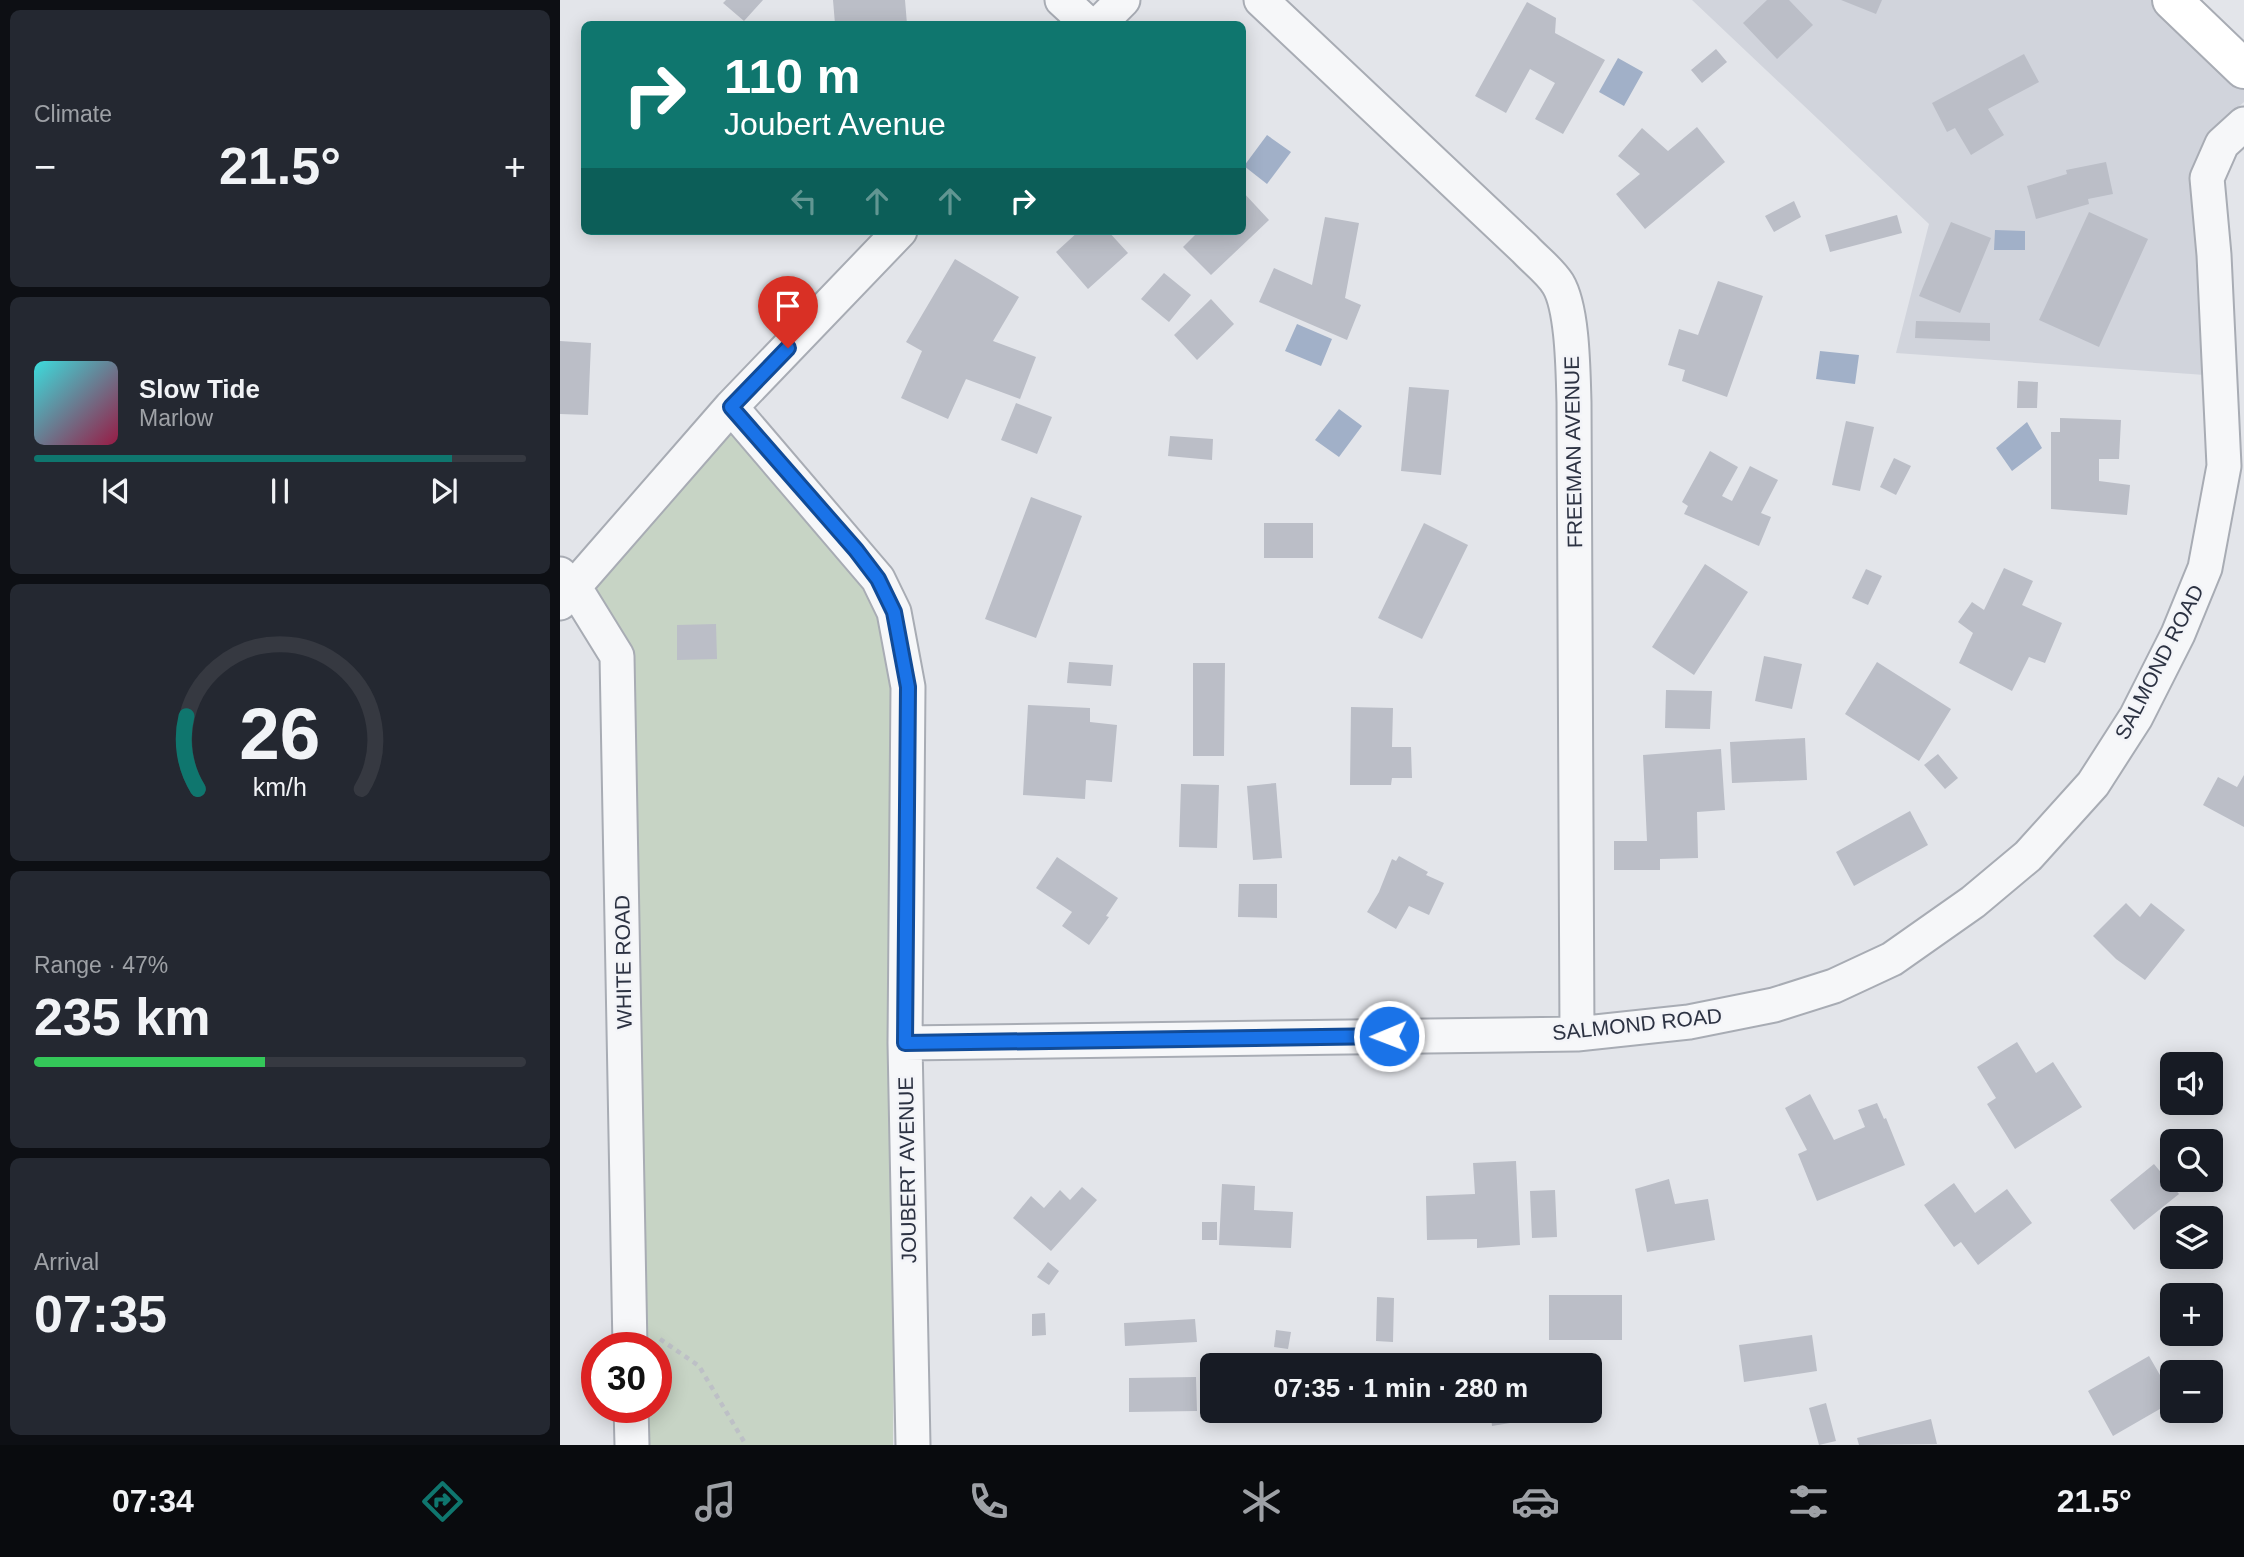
<!DOCTYPE html>
<meta charset="utf-8">
<style>
body{margin:0;font-family:Helvetica,sans-serif;background:#242831;color:#f1f3f6;height:100vh;display:flex;flex-direction:column;font-size:26px;white-space:nowrap}
*{box-sizing:border-box;margin:0}
p{font-size:23px;color:#9ea1a6}
.icon{flex:none;width:38px;height:38px;fill:none;stroke:currentColor;stroke-width:2;stroke-linecap:round;stroke-linejoin:round}
.map{position:relative;flex:1;overflow:hidden}
.panel{display:flex;flex-direction:column;gap:10px;padding:10px;background:#0d0f14;width:560px}
.panel>*{flex:none}
.guide{position:absolute;left:21px;top:21px;width:665px;height:214px;border-radius:10px;box-shadow:0 4px 18px #0003;background:#0f766e;color:#fff;overflow:hidden}
.buttons{position:absolute;left:1600px;top:1052px;display:grid;gap:14px}
.buttons a{display:grid;place-items:center;width:63px;height:63px;border-radius:10px;background:#171b24;box-shadow:0 4px 18px #0003;font-size:35px}
.speed{position:absolute;left:21px;top:1332px;display:flex;gap:14px;font-size:35px;font-weight:700;text-align:center}
.speed>*{display:grid;place-content:center;width:91px;height:91px;border-radius:50%;background:#171b24;box-shadow:0 4px 18px #0003;line-height:1}
.speed .limit{border:10px solid #d22;background:#fff;color:#111}
.pin{position:absolute;display:grid;place-items:center;width:60px;height:60px;color:#fff;margin:-72px -30px;border-radius:50% 50% 50% 0;rotate:-45deg;box-shadow:0 0 7px #0007}
.pin .icon{rotate:45deg}
.me{position:absolute;width:77px;margin:-38px;rotate:269deg;stroke-linejoin:round;filter:drop-shadow(0 0 5px #0008)}
.turn{display:flex;align-items:center;gap:24px;height:147px;padding:0 28px;font-size:32px}
.turn .icon{width:91px;height:91px;stroke-width:2.5}
.turn b{display:block;font-size:49px;line-height:60px}
.lanes{display:flex;align-items:center;height:66px;padding:0 28px;background:#0003;justify-content:center;gap:35px;direction:ltr}
.lanes .off{opacity:.35}
.big{font-size:52px;font-weight:800;line-height:1.1}
.panel .card{flex:1;display:flex;flex-direction:column;justify-content:center;gap:10px;min-width:0;padding:0 24px;border-radius:10px;background:#242831}
.panel .dial{align-items:center;gap:0}
.dial svg{height:182px;overflow:visible;fill:none;stroke:#363941;stroke-width:7;stroke-linecap:round;text-anchor:middle}
.dial text{fill:#f1f3f6;stroke:none}
.song{display:flex;align-items:center;gap:21px}
.cover{width:84px;height:84px;border-radius:10px;background:linear-gradient(135deg,hsl(180 70% 55%),hsl(340 70% 35%))}
.played{height:7px;border-radius:4px;background:linear-gradient(90deg,#0f766e 85%,#363941 85%)}
.keys{display:flex;justify-content:space-around;direction:ltr}
.heat{display:flex;justify-content:space-between;align-items:center;font-size:38px;direction:ltr}
.charge{height:10px;border-radius:5px;background:linear-gradient(90deg,#34c759 47%,#363941 0)}
.trip{position:absolute;left:640px;top:1353px;width:402px;height:70px;border-radius:10px;background:#171b24;box-shadow:0 4px 18px #0003;font-weight:800;line-height:70px;text-align:center}
.tabs{display:flex;height:112px;justify-content:space-around;align-items:center;background:#090b0e;color:#9ea1a6}
.tabs .icon{width:49px;height:49px}
.tabs .on{color:#0f766e}
.tabs b{font-size:32px;color:#f1f3f6}
main{display:flex;flex:1;min-height:0}
.map>svg:first-child{display:block}
.built{fill:#d1d4dc}
.green{fill:#c7d4c5}
.water{fill:#a1b0c8}
.building{fill:#bbbec7}
.lines{fill:none;stroke-linecap:round;stroke-linejoin:round}
.street-casing{stroke:#a8acb4;stroke-width:37}
.secondary-casing{stroke:#a8acb4;stroke-width:42}
.path{stroke:#bdc0c6;stroke-width:4.5;stroke-dasharray:5 5;stroke-linecap:butt}
.street{stroke:#f6f7f9;stroke-width:33}
.secondary{stroke:#fff;stroke-width:38}
.route-casing{stroke:#114b97;stroke-width:18}
.route{stroke:#1a73e8;stroke-width:12}
.labels{text-anchor:middle;dominant-baseline:central;stroke-width:5;stroke-linejoin:round;paint-order:stroke}
.street-label{font-size:21px;fill:#2c3242;stroke:#f3f4f8}
</style>
<main>
<section class="panel">
<div class="card"><p>Climate</p>
<div class="heat"><a>−</a><b class="big">21.5°</b><a>+</a></div>
</div>
<div class="card">
<div class="song"><i class="cover"></i><div><b>Slow Tide</b><p>Marlow</p></div></div>
<div class="played"></div>
<div class="keys"><svg class="icon" aria-label="previous" viewBox="0 0 24 24"><path d="M18 5L8 12l10 7zM5 5v14"/></svg><svg class="icon" aria-label="pause" viewBox="0 0 24 24"><path d="M8 5v14M16 5v14"/></svg><svg class="icon" aria-label="next" viewBox="0 0 24 24"><path d="M6 5l10 7-10 7zM19 5v14"/></svg></div>
</div>
<div class="card dial"><svg viewBox="0 0 100 80">
<path d="M14 69A42 42 0 1 1 86 69"/>
<path d="M14 69A42 42 0 0 1 9 37" stroke="#0f766e"/>
<text x="50" y="56" font-size="32" font-weight="700">26</text>
<text x="50" y="72" font-size="11">km/h</text>
</svg></div>
<div class="card"><p>Range · 47%</p><b class="big">235 km</b><div class="charge"></div></div>
<div class="card"><p>Arrival</p><b class="big">07:35</b></div>
</section>
<div class="map">
<svg width="1684" height="1445" viewBox="0 0 1684 1445">
<rect width="100%" height="100%" fill="#e3e5ea"/>
<path class="built" d="M1132,0H1591L1684,89V102L1650,132L1632,175L1642,305L1645,375L1336,353L1369,224Z"/>
<path class="green" d="M171,423L311,583L340,685L333,1445H80L79,1407H96V1348L78,1347L66,655L26,587Z"/>
<path class="water" d="M1058,58L1083,72L1064,106L1039,92Z
M707,135L731,152L707,184L684,166Z
M1435,230L1465,231V250H1434Z
M737,324L772,339L761,366L725,351Z
M1260,351L1299,355L1295,384L1256,379Z
M779,409L802,426L779,457L755,440Z
M1467,422L1482,448L1452,471L1436,448Z"/>
<path class="building" d="M166,0H203L184,21L163,3Z
M273,0H345L347,24H275Z
M1207,0H1229L1253,25L1217,59L1183,23Z
M1281,0H1322L1316,14Z
M967,2L996,18L995,33L1045,60L1003,134L975,119L995,83L970,69L946,113L915,96Z
M1156,49L1167,62L1142,83L1131,70Z
M1464,54L1479,82L1428,109L1444,135L1411,155L1395,128L1387,132L1372,103Z
M1137,127L1165,162L1085,229L1056,194L1080,174L1058,156L1082,128L1108,151Z
M1546,162L1553,194L1528,199L1529,204L1476,219L1467,186L1507,174L1506,170Z
M682,191L709,220L651,275L623,247L639,231H682Z
M1234,201L1241,217L1214,232L1205,216Z
M1529,212L1588,239L1539,347L1479,320Z
M1337,215L1342,233L1270,252L1265,235Z
M765,217L799,223L785,298L801,305L787,340L699,302L714,268L752,285Z
M1391,222L1431,238L1400,313L1359,296Z
M519,231H548L568,253L528,289L496,252Z
M395,259L459,297L433,341L476,357L460,399L406,379L388,419L341,398L362,351L346,342Z
M604,273L631,295L609,322L581,299Z
M1158,281L1203,296L1167,397L1122,381L1125,370L1108,365L1119,329L1138,335Z
M651,299L674,324L637,360L614,335Z
M1356,321L1430,323V341L1355,338Z
M0,341L31,343L28,415L0,414Z
M1458,381L1478,382L1477,408H1457Z
M849,387L889,390L881,475L841,471Z
M456,403L492,417L477,454L441,440Z
M1500,418L1561,420L1559,459H1539V481L1570,485L1567,515L1491,509V432H1500Z
M1286,421L1314,427L1300,491L1272,485Z
M610,436L653,439L652,460L608,456Z
M1150,451L1178,467L1162,496L1172,501L1190,466L1218,480L1201,513L1211,517L1199,546L1124,514L1128,506L1122,502Z
M1334,458L1351,466L1336,495L1320,487Z
M471,497L522,516L476,638L425,619Z
M704,523H753V558H704Z
M864,523L908,545L862,639L818,618Z
M1145,564L1188,592L1134,675L1092,647Z
M1444,568L1473,581L1462,605L1502,623L1485,663L1469,657L1452,691L1399,663L1413,633L1398,622L1412,602L1424,610Z
M1306,569L1322,576L1308,605L1292,598Z
M156,624L157,659L117,660V625Z
M1204,656L1242,664L1232,709L1195,701Z
M509,662L553,665L551,686L507,683Z
M1317,662L1391,709L1359,761L1285,714Z
M633,663H665L664,756H633Z
M1106,690L1152,691L1150,729L1105,728Z
M468,705L530,708V722L557,725L552,782L526,780L525,799L463,795Z
M791,707L833,708L832,747H851L852,778H832L831,785H790Z
M1245,738L1247,780L1172,783L1170,742Z
M1161,749L1165,810L1137,812L1138,858L1100,859V870H1054V841H1087L1083,755Z
M1378,754L1398,778L1385,789L1364,765Z
M1684,775V827L1643,805L1658,777L1677,787Z
M716,783L722,858L693,860L687,786Z
M621,784L659,785L657,848L619,847Z
M1350,811L1368,845L1294,886L1276,852Z
M839,856L868,872L866,875L884,883L869,915L849,906L836,929L807,912L819,892L832,859L836,861Z
M497,857L558,898L546,916L549,917L529,945L502,926L512,912L476,888Z
M679,884H717V918L678,917Z
M1566,903L1580,917L1591,903L1625,930L1585,980L1556,959L1533,936Z
M1457,1042L1476,1073L1493,1062L1522,1107L1455,1149L1427,1104L1436,1098L1417,1067Z
M1250,1094L1274,1140L1305,1127L1298,1110L1317,1103L1324,1119L1326,1118L1345,1165L1257,1201L1238,1154L1247,1150L1225,1108Z
M956,1161L960,1245L917,1248V1239L867,1240L866,1196L915,1194L913,1163Z
M1594,1164L1619,1194L1574,1230L1550,1200Z
M1109,1179L1115,1204L1148,1199L1155,1240L1087,1252L1075,1189Z
M1394,1183L1415,1213L1447,1189L1472,1223L1418,1265L1401,1242L1394,1247L1364,1205Z
M662,1184L695,1186L694,1210L733,1212L731,1248L659,1245Z
M522,1187L537,1200L491,1251L453,1218L471,1196L484,1208L500,1190L510,1200Z
M995,1190L997,1237L972,1238L970,1191Z
M642,1222H657V1240H642Z
M488,1262L499,1271L489,1285L477,1277Z
M989,1295H1062V1340H989Z
M817,1297L834,1298L833,1342L816,1341Z
M485,1313L486,1335L472,1336V1314Z
M635,1319L637,1342L565,1346L564,1323Z
M716,1330L731,1332L728,1349L714,1347Z
M1252,1335L1257,1371L1184,1382L1179,1345Z
M1589,1356L1612,1396V1402L1553,1436L1528,1391Z
M636,1377L637,1411L569,1412V1378Z
M1266,1403L1276,1441L1259,1445L1249,1408Z
M930,1410H948L950,1423L932,1426Z
M1371,1419L1377,1444L1299,1445L1297,1438Z"/>
<g class="lines">
<g class="street-casing">
<path id="street" d="M502,0L528,24
M701,0L965,249C975,260 990,271 998,284C1013,309 1013,373 1014,402L1017,1034
M539,24L563,0
M171,407L318,579L334,612L348,687L345,1043L353,1445
M0,574L15,588L57,656L70,1348
M0,603L171,407L340,231
M345,1043L1017,1034L1129,1022L1214,1005L1274,986L1332,959L1413,902L1468,856L1533,784L1576,717L1618,634L1645,568L1664,466L1654,255L1647,178L1662,144L1684,124
M71,1407L72,1445"/>
</g>
<g class="secondary-casing">
<path id="secondary" d="M1612,0L1684,69"/>
</g>
<path class="path" d="M100,1339L139,1366L186,1445"/>
<use href="#street" class="street"/>
<use href="#secondary" class="secondary"/>
</g>
<g class="lines">
<g class="route-casing">
<path id="route" d="M228,348L171,407L296,550L318,579L334,612L348,687L345,1043L829,1036"/>
</g>
<use href="#route" class="route"/>
</g>
<g class="labels">
<g class="street-label">
<text transform="translate(1013 452) rotate(-91)">FREEMAN AVENUE</text>
<text transform="translate(1599 662) rotate(-63)">SALMOND ROAD</text>
<text transform="translate(63 962) rotate(-91)">WHITE ROAD</text>
<text transform="translate(1077 1024) rotate(-6)">SALMOND ROAD</text>
<text transform="translate(347 1170) rotate(-91)">JOUBERT AVENUE</text>
</g>
</g>
</svg>
<div class="buttons">
<a><svg class="icon" aria-label="sound" viewBox="0 0 24 24"><path d="M4 9h4l5-4v14l-5-4H4zM17 9q2 3 0 6"/></svg></a>
<a><svg class="icon" aria-label="search" viewBox="0 0 24 24"><circle cx="10" cy="10" r="6"/><path d="M15 15l6 6"/></svg></a>
<a><svg class="icon" aria-label="layers" viewBox="0 0 24 24"><path d="M12 4l9 5-9 5-9-5zM3 14l9 5 9-5"/></svg></a>
<a>+</a>
<a>−</a>
</div>
<div class="speed"><div class="limit">30</div></div>
<div class="pin" style="left:228px;top:348px;background:#d93025"><svg class="icon" aria-label="arrive" viewBox="0 0 24 24"><path d="M6 21V4h12l-3 4 3 4H6"/></svg></div>
<svg class="me" style="left:829px;top:1036px" viewBox="-20 -20 40 40"><circle r="17" fill="#1a73e8" stroke="#fff" stroke-width="3"/><path d="M0-11L8 9 0 5-8 9z" fill="#fff"/></svg>
<div class="trip">07:35 · 1 min · 280 m</div>
<div class="guide">
<div class="turn"><svg class="icon" aria-label="right" viewBox="0 0 24 24"><path d="M7 20v-9h11M14 6l5 5-5 5"/></svg><div><b>110 m</b>Joubert Avenue</div></div>
<div class="lanes"><svg class="icon off" aria-label="left" viewBox="0 0 24 24"><path d="M17 20v-9H6M10 6l-5 5 5 5"/></svg><svg class="icon off" aria-label="ahead" viewBox="0 0 24 24"><path d="M12 20V5M6 11l6-6 6 6"/></svg><svg class="icon off" aria-label="ahead" viewBox="0 0 24 24"><path d="M12 20V5M6 11l6-6 6 6"/></svg><svg class="icon" aria-label="right" viewBox="0 0 24 24"><path d="M7 20v-9h11M14 6l5 5-5 5"/></svg></div>
</div>
</div>
</main>
<nav class="tabs">
<b>07:34</b>
<svg class="icon on" aria-label="directions" viewBox="0 0 24 24"><path d="M12 3l9 9-9 9-9-9zM9 14v-3h6M13 9l2 2-2 2"/></svg>
<svg class="icon" aria-label="music" viewBox="0 0 24 24"><path d="M9 18V5l10-2v13"/><circle cx="6" cy="18" r="3"/><circle cx="16" cy="16" r="3"/></svg>
<svg class="icon" aria-label="phone" viewBox="0 0 24 24"><path d="M5 4h4l2 5-3 2q2 4 5 5l2-3 5 2v4C11 20 4 13 5 4z"/></svg>
<svg class="icon" aria-label="climate" viewBox="0 0 24 24"><path d="M12 3v18M4 7l16 10M4 17L20 7"/></svg>
<svg class="icon" aria-label="car" viewBox="0 0 24 24"><path d="M5 17H2v-5l4-1 3-4h7l3 4 3 1v5h-3M9 17h6M6 11h13"/><circle cx="7" cy="17" r="2"/><circle cx="17" cy="17" r="2"/></svg>
<svg class="icon" aria-label="filters" viewBox="0 0 24 24"><path d="M4 7h16M4 17h16"/><circle cx="9" cy="7" r="2"/><circle cx="15" cy="17" r="2"/></svg>
<b>21.5°</b>
</nav>
